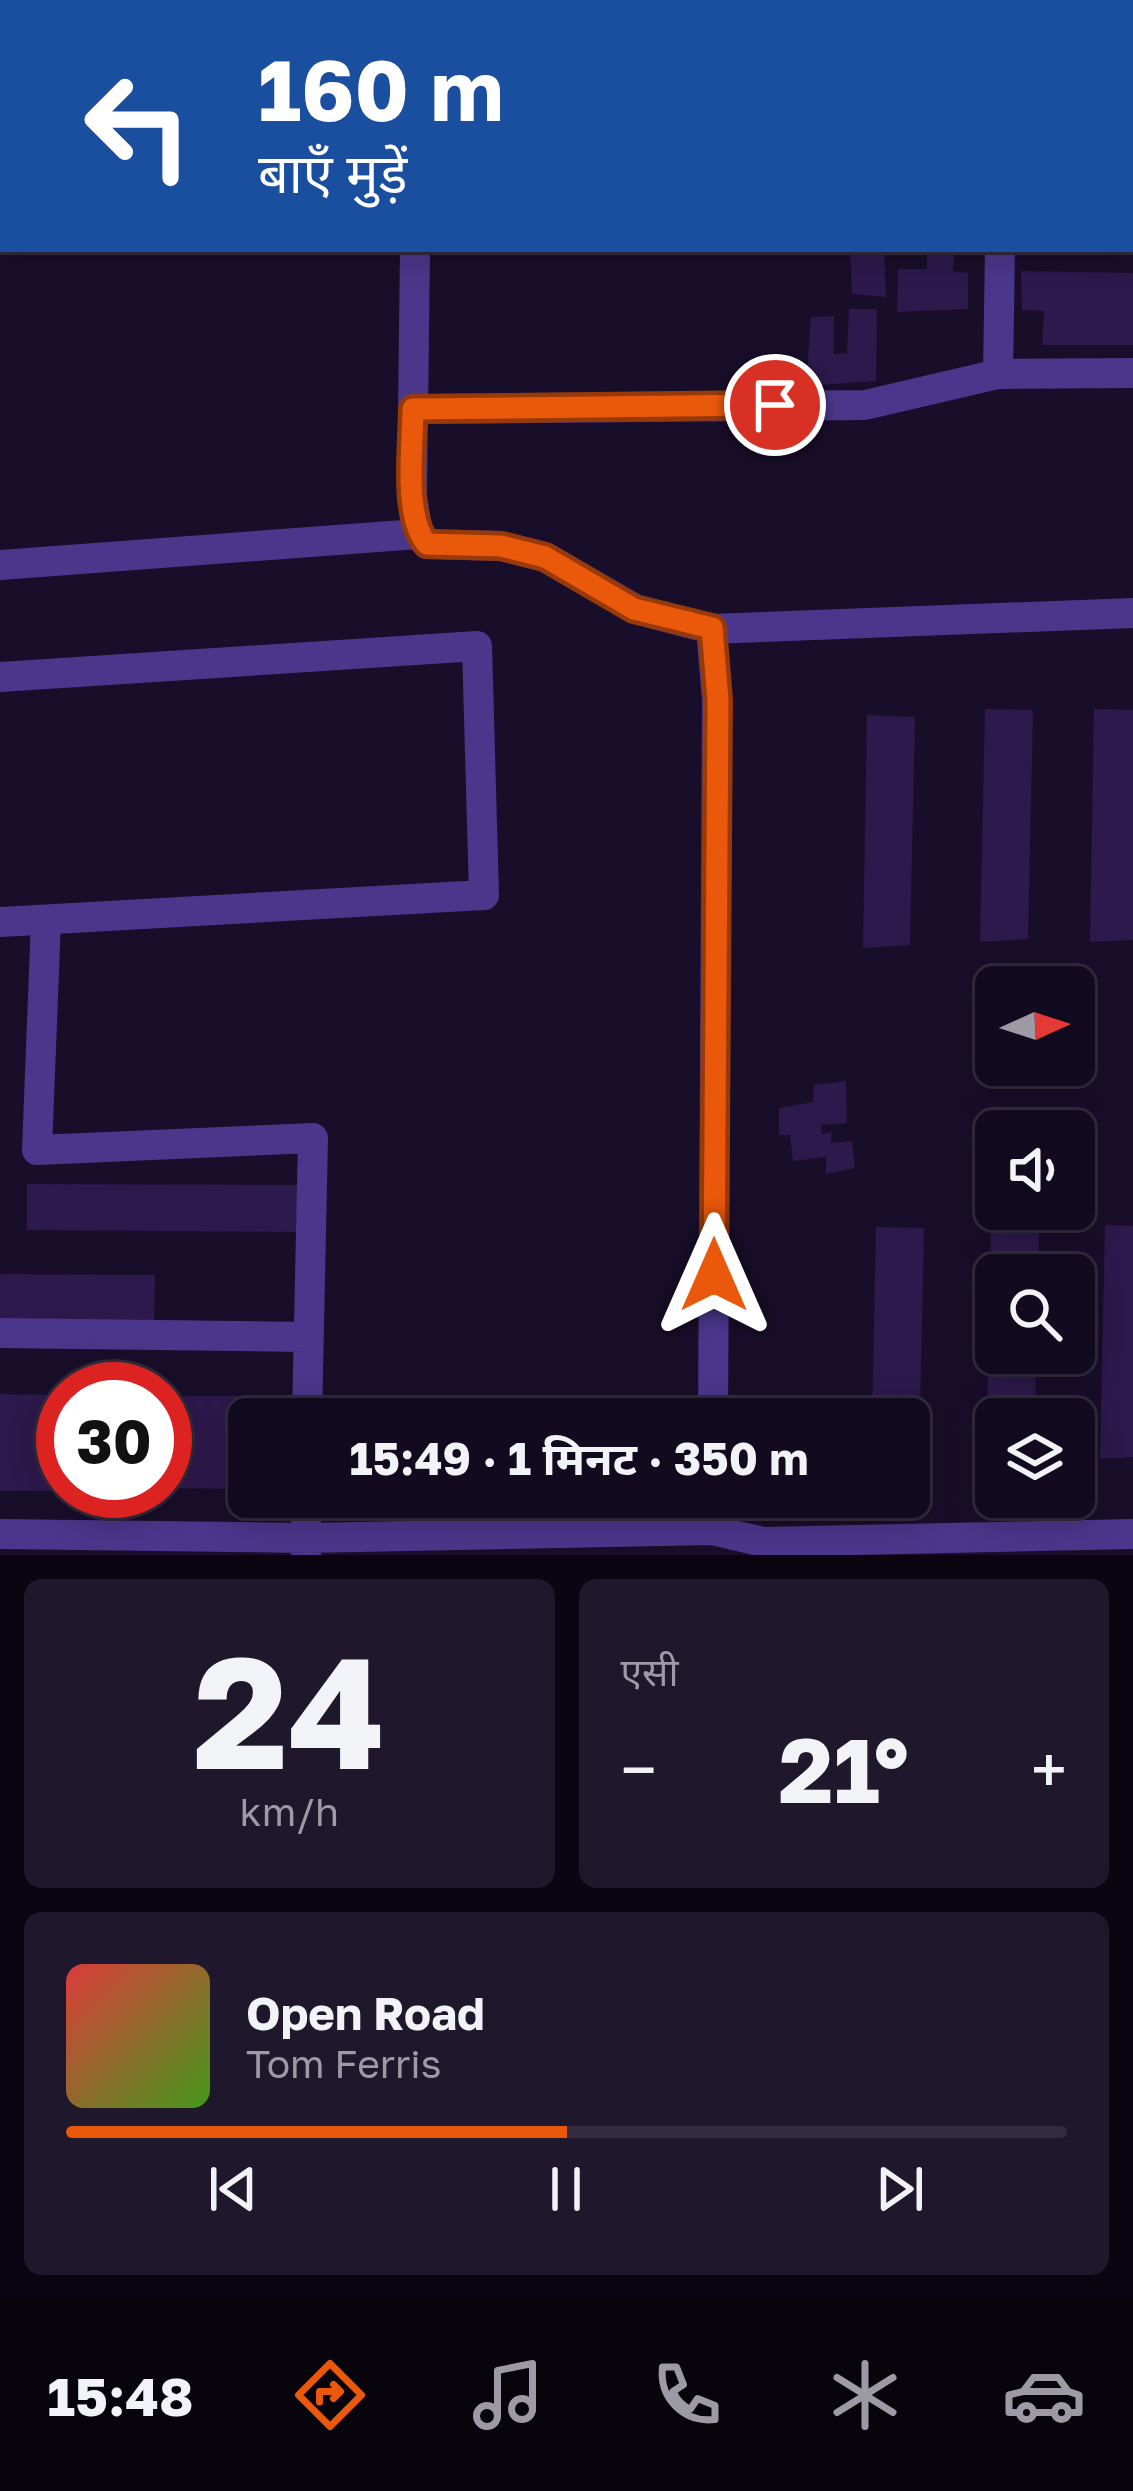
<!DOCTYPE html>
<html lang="hi">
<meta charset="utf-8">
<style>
body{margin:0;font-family:"Golos Text","Noto Sans Devanagari",sans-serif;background:#1f182c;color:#f1f3f6;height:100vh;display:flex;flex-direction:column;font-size:45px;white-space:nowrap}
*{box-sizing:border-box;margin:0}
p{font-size:39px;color:#9c9aa4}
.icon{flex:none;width:66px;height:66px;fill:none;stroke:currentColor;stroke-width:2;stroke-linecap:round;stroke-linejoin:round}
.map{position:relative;height:1555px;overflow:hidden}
.details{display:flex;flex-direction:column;gap:24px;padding:24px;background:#0a0611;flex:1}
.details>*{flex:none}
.hud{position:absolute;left:0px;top:0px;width:1134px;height:252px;box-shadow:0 6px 30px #0003,0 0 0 3px #312b3d;background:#1a4fa0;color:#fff;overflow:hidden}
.needle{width:78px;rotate:87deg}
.fabs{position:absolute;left:975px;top:966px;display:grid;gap:24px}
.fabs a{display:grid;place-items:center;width:120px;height:120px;border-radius:18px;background:#120a1f;box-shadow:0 6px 30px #0003,0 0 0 3px #312b3d;font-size:60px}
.speed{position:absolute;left:36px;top:1362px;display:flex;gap:24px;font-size:60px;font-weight:700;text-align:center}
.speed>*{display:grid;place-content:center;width:156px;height:156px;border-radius:50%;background:#120a1f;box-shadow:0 6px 30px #0003,0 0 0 3px #312b3d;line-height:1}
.speed .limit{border:18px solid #d22;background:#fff;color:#111}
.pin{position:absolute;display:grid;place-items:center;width:102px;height:102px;color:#fff;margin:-51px;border:6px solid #fff;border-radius:50%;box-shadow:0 3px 12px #0007}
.me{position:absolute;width:132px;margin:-66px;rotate:0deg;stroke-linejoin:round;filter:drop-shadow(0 0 9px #0008)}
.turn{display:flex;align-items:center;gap:42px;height:252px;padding:0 60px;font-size:54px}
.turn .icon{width:156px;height:156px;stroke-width:2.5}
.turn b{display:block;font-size:84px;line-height:102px}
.big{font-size:90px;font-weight:700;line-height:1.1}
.details .widget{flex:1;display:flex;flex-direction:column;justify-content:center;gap:18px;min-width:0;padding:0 42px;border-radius:18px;background:#1f182c}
.details .dial{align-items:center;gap:0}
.dial b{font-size:156px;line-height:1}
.song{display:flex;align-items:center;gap:36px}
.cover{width:144px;height:144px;border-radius:18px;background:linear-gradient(135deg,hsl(0 70% 55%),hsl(100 70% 35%))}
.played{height:12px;border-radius:6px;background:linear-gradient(90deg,#ea580c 50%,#312b3d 50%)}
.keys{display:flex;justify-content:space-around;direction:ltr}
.heat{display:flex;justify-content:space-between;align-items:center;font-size:66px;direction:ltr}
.details .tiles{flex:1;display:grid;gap:24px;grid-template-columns:1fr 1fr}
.widget:last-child{grid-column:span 2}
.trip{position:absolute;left:228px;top:1398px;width:702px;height:120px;border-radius:18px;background:#120a1f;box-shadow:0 6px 30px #0003,0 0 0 3px #312b3d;font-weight:700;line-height:120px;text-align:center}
.dock{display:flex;height:192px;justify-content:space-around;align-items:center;background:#07040c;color:#9c9aa4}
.dock .icon{width:84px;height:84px}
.dock .current{color:#ea580c}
.dock b{font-size:54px;color:#f1f3f6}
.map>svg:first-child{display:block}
.building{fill:#2d194b}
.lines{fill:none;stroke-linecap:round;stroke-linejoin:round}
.minor{stroke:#4a378b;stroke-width:30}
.route-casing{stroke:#983908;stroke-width:30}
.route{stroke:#ea580c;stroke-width:21}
</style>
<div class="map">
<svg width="1133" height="1555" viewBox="0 0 1133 1555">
<rect width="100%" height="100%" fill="#180e29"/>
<path class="building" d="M850,249H884L886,297L852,294Z
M927,249H955L953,271L968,273V309L897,312L898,269H927Z
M1021,271L1133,273V345H1042L1044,311L1022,310Z
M849,309H877L876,381L806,386L811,317L834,316V354L847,353Z
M985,709L1033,710L1028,939L980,942Z
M1094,709L1133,710V940L1090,942Z
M867,715L915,717L910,945L863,948Z
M846,1081L847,1123L821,1125L822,1134L832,1132L831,1143L852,1141L855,1168L826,1174V1157L793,1161L790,1135H779V1108L813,1102L814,1085Z
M27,1184L298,1185L296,1232L27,1230Z
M991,1224L1039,1225L1038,1275H996V1353H1036L1035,1419H996V1456L986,1457Z
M1105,1225L1133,1226V1457L1100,1459Z
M876,1227L924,1228L919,1458H909V1419H872Z
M0,1274L155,1275L154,1321L0,1320Z
M0,1394L52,1395L53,1491H0Z
M165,1396H258V1419H249V1489L165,1488Z"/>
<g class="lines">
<path class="minor" d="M417,3V0
M1131,35H1133
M1131,224H1133
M415,249L412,496L418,534L427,544L501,546L545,557L635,609L711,629L1133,613
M998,374L1133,373
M413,409L865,405L998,374L1000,249
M0,565L418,534
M711,629L717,700L713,1419
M0,677L477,646L484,895L0,922
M46,920L37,1150L313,1138L307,1419
M0,1333L308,1337
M712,1530L713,1497
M0,1534L306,1538L712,1530L763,1542L1133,1534
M306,1555V1497"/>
</g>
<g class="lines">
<g class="route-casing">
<path id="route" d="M714,1275L718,700L712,628L634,609L545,557L501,546L427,544C403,517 413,444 413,409L775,405"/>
</g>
<use href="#route" class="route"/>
</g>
</svg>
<div class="fabs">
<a><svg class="needle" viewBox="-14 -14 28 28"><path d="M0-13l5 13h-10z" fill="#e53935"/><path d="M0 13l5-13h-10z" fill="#9c9aa4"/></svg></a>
<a><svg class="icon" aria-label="sound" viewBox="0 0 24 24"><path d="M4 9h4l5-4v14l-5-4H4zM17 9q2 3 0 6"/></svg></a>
<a><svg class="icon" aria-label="search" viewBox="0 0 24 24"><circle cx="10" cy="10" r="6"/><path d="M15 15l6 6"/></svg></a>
<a><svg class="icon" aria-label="layers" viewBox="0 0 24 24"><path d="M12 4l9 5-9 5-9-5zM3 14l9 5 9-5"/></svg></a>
</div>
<div class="speed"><div class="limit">30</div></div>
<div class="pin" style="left:775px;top:405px;background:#d93025"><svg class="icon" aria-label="arrive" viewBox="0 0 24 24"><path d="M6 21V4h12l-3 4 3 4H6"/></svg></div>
<svg class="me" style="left:714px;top:1275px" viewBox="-20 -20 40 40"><path d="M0-17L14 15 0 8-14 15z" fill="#ea580c" stroke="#fff" stroke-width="4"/></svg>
<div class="trip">15:49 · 1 मिनट · 350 m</div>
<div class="hud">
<div class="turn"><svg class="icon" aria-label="left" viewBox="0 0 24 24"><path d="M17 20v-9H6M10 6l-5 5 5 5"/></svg><div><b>160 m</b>बाएँ मुड़ें</div></div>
</div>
</div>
<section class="details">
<div class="tiles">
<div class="widget dial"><b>24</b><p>km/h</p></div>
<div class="widget"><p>एसी</p>
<div class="heat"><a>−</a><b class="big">21°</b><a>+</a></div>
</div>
<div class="widget">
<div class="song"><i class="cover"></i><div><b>Open Road</b><p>Tom Ferris</p></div></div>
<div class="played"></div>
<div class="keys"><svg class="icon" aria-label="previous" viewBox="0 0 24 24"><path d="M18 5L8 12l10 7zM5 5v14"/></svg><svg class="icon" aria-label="pause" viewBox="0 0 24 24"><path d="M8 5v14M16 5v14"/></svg><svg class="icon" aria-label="next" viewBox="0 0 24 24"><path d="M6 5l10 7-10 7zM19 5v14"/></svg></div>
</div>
</div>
</section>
<nav class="dock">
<b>15:48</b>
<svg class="icon current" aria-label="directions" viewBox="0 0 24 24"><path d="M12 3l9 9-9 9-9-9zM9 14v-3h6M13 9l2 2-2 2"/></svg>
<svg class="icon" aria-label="music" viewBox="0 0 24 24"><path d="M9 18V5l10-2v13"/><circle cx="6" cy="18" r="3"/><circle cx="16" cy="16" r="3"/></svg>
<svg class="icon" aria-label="phone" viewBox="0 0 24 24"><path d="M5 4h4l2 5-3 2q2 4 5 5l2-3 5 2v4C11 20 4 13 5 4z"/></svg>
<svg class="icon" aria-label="climate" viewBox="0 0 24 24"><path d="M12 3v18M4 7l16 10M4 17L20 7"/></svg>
<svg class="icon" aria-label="car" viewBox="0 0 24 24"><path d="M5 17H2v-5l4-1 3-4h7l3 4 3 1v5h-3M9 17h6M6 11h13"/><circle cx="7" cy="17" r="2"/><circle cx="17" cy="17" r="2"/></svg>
</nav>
